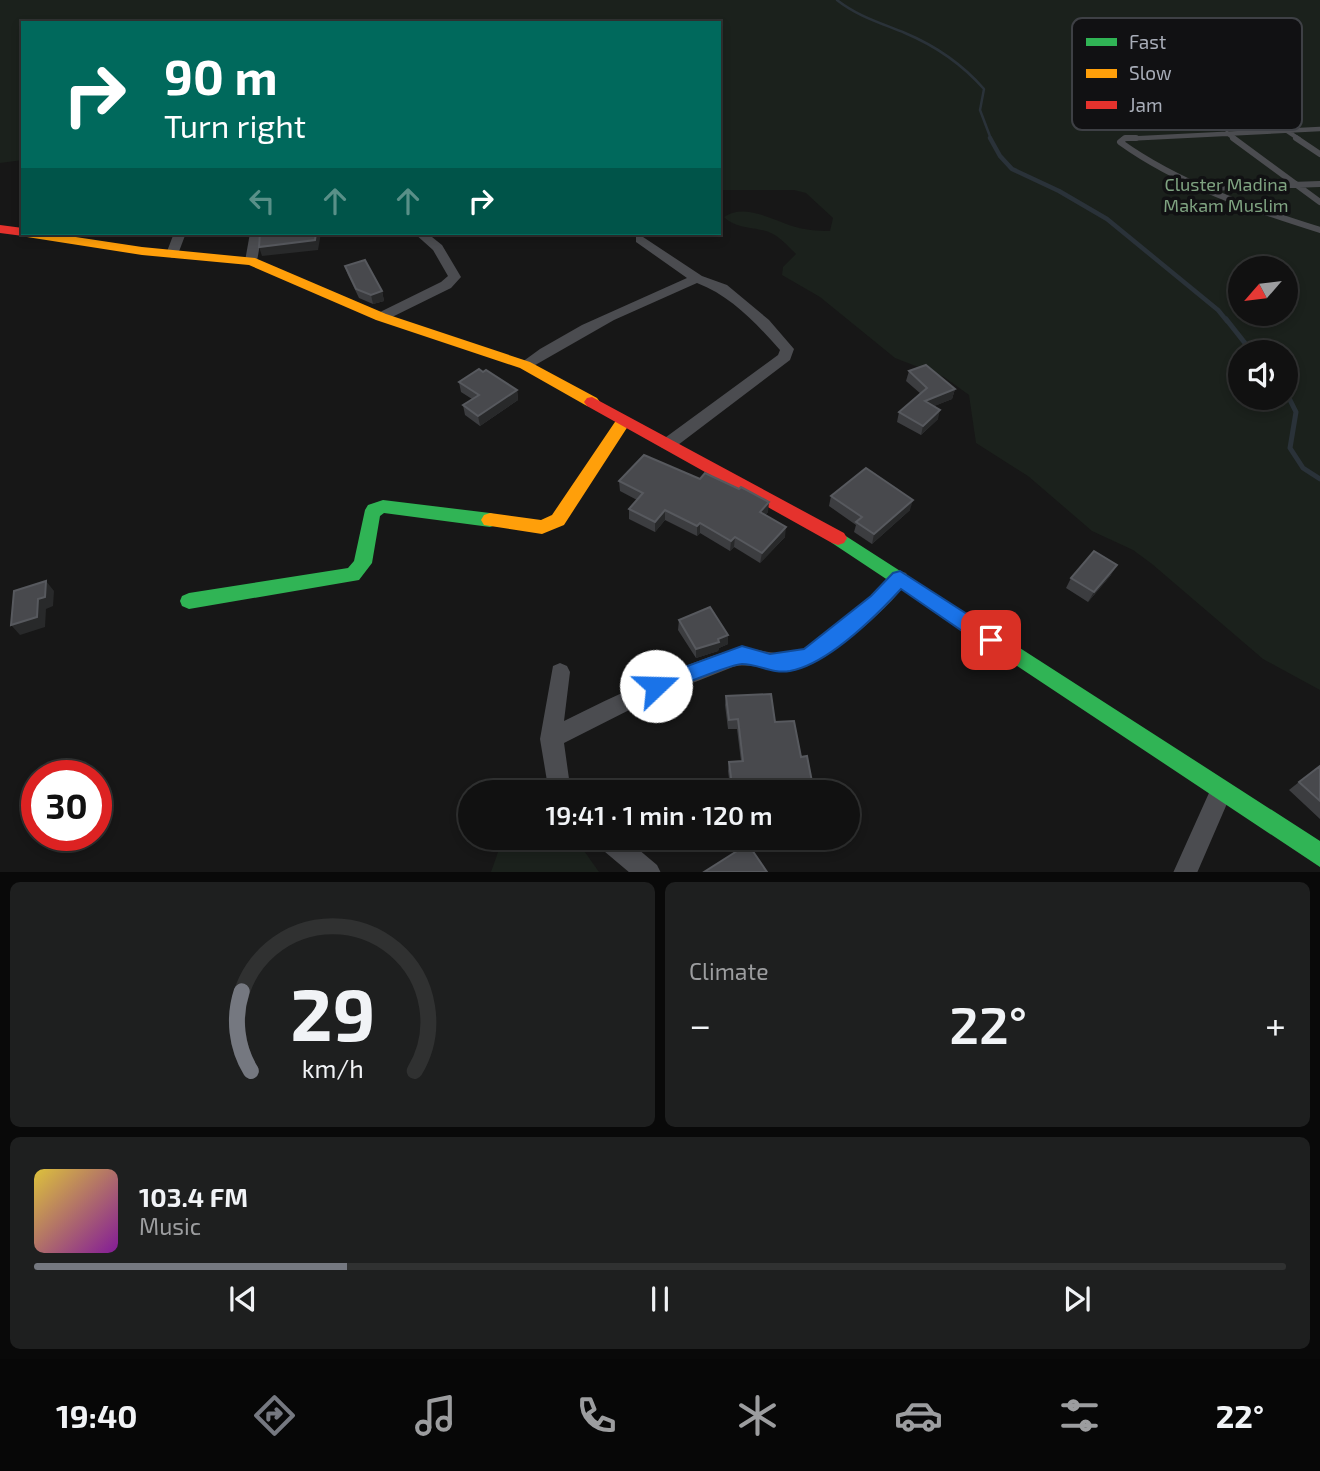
<!DOCTYPE html>
<meta charset="utf-8">
<style>
body{margin:0;font-family:"Exo 2",sans-serif;background:#1e1f1f;color:#f1f3f6;height:100vh;display:flex;flex-direction:column;font-size:26px;white-space:nowrap}
*{box-sizing:border-box;margin:0}
p{font-size:23px;color:#9c9d9f}
.icon{flex:none;width:38px;height:38px;fill:none;stroke:currentColor;stroke-width:2;stroke-linecap:round;stroke-linejoin:round}
.map{position:relative;height:872px;overflow:hidden}
.sheet{display:flex;flex-direction:column;gap:10px;padding:10px;background:#090909;flex:1}
.sheet>*{flex:none}
.top-card{position:absolute;left:21px;top:21px;width:700px;height:214px;border-radius:0px;box-shadow:0 4px 10px #0003,0 0 0 2px #303131;background:#00695c;color:#fff;overflow:hidden}
.needle{width:46px;rotate:242deg}
.tools{position:absolute;left:1228px;top:256px;display:grid;gap:14px}
.tools a{display:grid;place-items:center;width:70px;height:70px;border-radius:50%;background:#111;box-shadow:0 4px 10px #0003,0 0 0 2px #303131;font-size:35px}
.speed{position:absolute;left:21px;top:760px;display:flex;gap:14px;font-size:35px;font-weight:700;text-align:center}
.speed>*{display:grid;place-content:center;width:91px;height:91px;border-radius:50%;background:#111;box-shadow:0 4px 10px #0003,0 0 0 2px #303131;line-height:1}
.speed .limit{border:10px solid #d22;background:#fff;color:#111}
.pin{position:absolute;display:grid;place-items:center;width:60px;height:60px;color:#fff;margin:-30px;border-radius:14px;box-shadow:0 4px 10px #0006}
.me{position:absolute;width:77px;margin:-38px;rotate:69deg;stroke-linejoin:round;filter:drop-shadow(0 0 5px #0008)}
.turn{display:flex;align-items:center;gap:24px;height:147px;padding:0 28px;font-size:32px}
.turn .icon{width:91px;height:91px;stroke-width:2.5}
.turn b{display:block;font-size:49px;line-height:60px}
.lanes{display:flex;align-items:center;height:66px;padding:0 28px;background:#0003;justify-content:center;gap:35px;direction:ltr}
.lanes .off{opacity:.35}
.big{font-size:52px;font-weight:600;line-height:1.1}
.sheet .card{flex:1;display:flex;flex-direction:column;justify-content:center;gap:10px;min-width:0;padding:0 24px;border-radius:10px;background:#1e1f1f}
.sheet .dial{align-items:center;gap:0}
.dial svg{height:182px;overflow:visible;fill:none;stroke:#303131;stroke-width:7;stroke-linecap:round;text-anchor:middle}
.dial text{fill:#f1f3f6;stroke:none}
.song{display:flex;align-items:center;gap:21px}
.cover{width:84px;height:84px;border-radius:10px;background:linear-gradient(135deg,hsl(50 70% 55%),hsl(290 70% 35%))}
.played{height:7px;border-radius:4px;background:linear-gradient(90deg,#757880 25%,#303131 25%)}
.keys{display:flex;justify-content:space-around;direction:ltr}
.heat{display:flex;justify-content:space-between;align-items:center;font-size:38px;direction:ltr}
.sheet .tiles{flex:1;display:grid;gap:10px;grid-template-columns:1fr 1fr}
.card:last-child{grid-column:span 2}
.trip{position:absolute;left:458px;top:780px;width:402px;height:70px;border-radius:35px;background:#111;box-shadow:0 4px 10px #0003,0 0 0 2px #303131;font-weight:600;line-height:70px;text-align:center}
.tabs{display:flex;height:112px;justify-content:space-around;align-items:center;background:#070707;color:#9c9d9f}
.tabs .icon{width:49px;height:49px}
.tabs .current{color:#757880}
.tabs b{font-size:32px;color:#f1f3f6}
.map>svg:first-child{display:block}
.green{fill:#1b211c;fill-rule:evenodd}
.lines{fill:none;stroke-linecap:round;stroke-linejoin:round}
.stream-far2{stroke:#2a3239;stroke-width:2.5}
.stream-far1{stroke:#2a3239;stroke-width:4.5}
.stream{stroke:#2a3239;stroke-width:5}
.lane-far1{stroke:#4b4c50;stroke-width:4.5}
.lane{stroke:#4b4c50;stroke-width:6}
.street{fill:#4b4c50;fill-rule:evenodd}
.fast{fill:#30b455;fill-rule:evenodd}
.slow{fill:#ff9f0a;fill-rule:evenodd}
.jam{fill:#e5322d;fill-rule:evenodd}
.wall{fill:#3c3d40}
.shaded-wall{fill:#28292a}
.building{fill:#48494d;stroke:#57595e;stroke-width:2}
.route{fill:#1a73e8;stroke:#114b97;stroke-width:2}
.labels{text-anchor:middle;dominant-baseline:central;stroke-width:7;stroke-linejoin:round;paint-order:stroke}
.far-park-label{font-size:18px;fill:#7fa381;stroke:#111113}
.key{fill:#111113;stroke:#3e4045;stroke-width:2}
.key-label{font-size:19px;fill:#a8adb8}
</style>
<div class="map">
<svg width="1320" height="873" viewBox="0 0 1320 873">
<rect width="100%" height="100%" fill="#171717"/>
<path class="green" d="M0,0H1320V690L1263,659L1152,564L1133,550L1092,531L1028,476L976,443L969,395L944,377L895,358L820,297L782,275L783,267L796,254C789,247 782,239 773,234C758,226 736,230 724,217C744,203 771,219 792,226C804,230 818,231 830,231L833,218L806,193L794,190H719V23H23V160L0,163ZM1241,268H1286V313H1241ZM1241,352H1286V397H1241Z
M503,838H575L599,872H491Z"/>
<g class="lines">
<path class="stream-far2" d="M837,0C857,16 881,23 905,33C936,46 962,64 984,89L980,110L991,139"/>
<path class="stream-far1" d="M990,138L1000,156L1012,169L1059,191L1107,219L1218,310L1227,321"/>
<path class="stream" d="M1226,319L1252,352
M1286,392L1296,412L1290,448L1303,468L1320,479"/>
<path class="lane-far1" d="M1287,131L1299,139
M1227,133L1235,139
M1123,139L1320,129"/>
<path class="lane" d="M1136,138H1125L1120,142C1180,185 1250,208 1320,230
M1233,138L1320,202
M1296,138L1320,154
M1208,188L1320,184"/>
<path class="street" d="M174,233H186L178,254L172,258L166,254Z
M250,233H262L257,261L251,265L245,261Z
M414,233H427L442,245L461,277L451,288L386,320H376L374,317L376,314L441,282L448,276L433,250Z
M640,235L702,276L727,285L769,320L794,349L790,360L674,448H662L660,444L662,440L778,355L780,350C756,323 731,296 697,283L614,320L530,368L525,370L518,365L540,349L582,325L687,278L636,242V236Z
M900,571L906,573L909,578C894,607 820,668 786,671C768,672 752,662 733,667L647,701L564,743L571,793H549L540,739L553,666L560,663L567,666L570,672L564,721C618,694 673,668 731,650C751,644 769,656 789,653C821,649 871,596 894,573Z
M1221,781L1229,784L1232,792L1197,873H1173L1213,784Z
M595,838H625L657,865L661,873H630L598,846Z"/>
<path class="fast" d="M383,500L490,513L496,515L499,520L496,525L490,527L384,513L380,516L372,563L359,580L189,609L182,606L180,601L182,596L189,593L348,568L354,561L365,510L368,505Z
M838,531L1320,841V867L832,543L829,538L832,533Z"/>
<path class="slow" d="M23,230V233H49L142,247L255,258L386,314L530,362L597,398L600,402L592,407L587,406L520,368L376,320L249,265L142,255L27,237L21,233Z
M624,415L632,420L564,525L542,534L484,525L481,520L484,515L490,513L541,520L552,515L619,416Z"/>
<path class="jam" d="M0,225L23,228V233H29L23,236L0,233Z
M592,397L844,533L847,538L844,543L838,545L832,543L587,406L584,402L587,398Z"/>
</g>
<path class="wall" d="M345,266L382,291L384,301L373,304L359,298L348,275Z
M909,371L955,389L952,399L934,406L938,419L921,435L897,422L899,412L921,394L906,381Z
M459,382L517,390L518,400L480,426L465,415L463,405L472,399L461,392Z
M619,481L768,512L765,515L785,537L760,563L734,547L730,551L700,533L697,536L665,520L655,532L629,519V509L637,500L620,491Z
M831,496L910,510L872,544L854,532L856,525L829,506Z
M1111,575L1088,602L1066,588L1071,578Z
M679,620L728,635V644L719,648L718,651L696,658L678,630Z
M726,696L775,722L801,757L814,793H731L728,771L729,762L741,761L737,729H728L725,705Z
M1320,766V819L1289,790L1299,782Z"/>
<path class="shaded-wall" d="M316,233H321L318,250L262,256L259,247Z
M382,291L384,301L373,304L371,295Z
M955,389L952,399L922,411L925,401Z
M517,390L518,400L480,426L478,416Z
M940,410L938,419L921,435L923,426Z
M913,500L910,510L872,544L874,534Z
M769,502L768,512L759,522L760,512Z
M665,510V520L655,532V522Z
M700,523V533L697,536V526Z
M786,527L785,537L760,563L762,553Z
M735,537L734,547L730,551L731,541Z
M1117,565L1111,575L1088,602L1094,592Z
M46,581L54,591L53,606L46,609L45,627L20,635L11,625L38,599Z
M728,635V644L719,648L718,651L696,658V649Z"/>
<path class="building" d="M260,233H316L315,240L259,247Z
M365,260L382,291L371,295L356,289L345,266Z
M926,365L955,389L925,401L940,410L923,426L899,412L927,388L909,371Z
M479,369L483,372L486,370L517,390L478,416L463,405L479,395L459,382Z
M644,455L700,479L705,473L739,489L741,487L769,502L760,512L786,527L762,553L735,537L731,541L700,523L697,526L665,510L655,522L629,509L643,493L619,481Z
M866,468L913,500L874,534L856,522L862,517L831,496Z
M1094,551L1117,565L1094,592L1071,578Z
M46,581L45,597L38,599L37,617L11,625L14,591Z
M710,607L728,635L718,639L719,642L696,649L679,620Z
M771,694L775,722L794,721L801,757L807,756L814,792L733,793L729,762L743,761L738,719L729,720L726,696Z
M1320,766V801L1299,782Z
M748,844L767,872H704Z"/>
<path class="route" d="M900,571L998,634L1001,640L998,646L991,648L984,646L901,589C875,617 828,664 790,671C771,674 759,664 742,664C730,664 672,689 656,695L649,693L646,686L649,680L742,646L770,654L804,649L871,596L893,573Z"/>
<g class="labels">
<g class="far-park-label">
<text x="1226" y="184">Cluster Madina<tspan x="1226" dy="21">Makam Muslim</tspan></text>
</g>
</g>
<rect x="1072" y="18" width="230" height="112" rx="10" class="key"/>
<rect x="1086" y="38" width="31" height="8" fill="#30b455"/>
<rect x="1086" y="69" width="31" height="9" fill="#ff9f0a"/>
<rect x="1086" y="101" width="31" height="8" fill="#e5322d"/>
<g class="key-label">
<text x="1129" y="49">Fast</text>
<text x="1129" y="80">Slow</text>
<text x="1129" y="112">Jam</text>
</g>
</svg>
<div class="tools">
<a><svg class="needle" viewBox="-14 -14 28 28"><path d="M0-13l5 13h-10z" fill="#e53935"/><path d="M0 13l5-13h-10z" fill="#9c9d9f"/></svg></a>
<a><svg class="icon" aria-label="sound" viewBox="0 0 24 24"><path d="M4 9h4l5-4v14l-5-4H4zM17 9q2 3 0 6"/></svg></a>
</div>
<div class="speed"><div class="limit">30</div></div>
<div class="pin" style="left:991px;top:640px;background:#d93025"><svg class="icon" aria-label="arrive" viewBox="0 0 24 24"><path d="M6 21V4h12l-3 4 3 4H6"/></svg></div>
<svg class="me" style="left:656px;top:686px" viewBox="-20 -20 40 40"><circle r="19" fill="#fff"/><path d="M0-13L10 11 0 6-10 11z" fill="#1a73e8"/></svg>
<div class="trip">19:41 · 1 min · 120 m</div>
<div class="top-card">
<div class="turn"><svg class="icon" aria-label="right" viewBox="0 0 24 24"><path d="M7 20v-9h11M14 6l5 5-5 5"/></svg><div><b>90 m</b>Turn right</div></div>
<div class="lanes"><svg class="icon off" aria-label="left" viewBox="0 0 24 24"><path d="M17 20v-9H6M10 6l-5 5 5 5"/></svg><svg class="icon off" aria-label="ahead" viewBox="0 0 24 24"><path d="M12 20V5M6 11l6-6 6 6"/></svg><svg class="icon off" aria-label="ahead" viewBox="0 0 24 24"><path d="M12 20V5M6 11l6-6 6 6"/></svg><svg class="icon" aria-label="right" viewBox="0 0 24 24"><path d="M7 20v-9h11M14 6l5 5-5 5"/></svg></div>
</div>
</div>
<section class="sheet">
<div class="tiles">
<div class="card dial"><svg viewBox="0 0 100 80">
<path d="M14 69A42 42 0 1 1 86 69"/>
<path d="M14 69A42 42 0 0 1 10 34" stroke="#757880"/>
<text x="50" y="56" font-size="32" font-weight="700">29</text>
<text x="50" y="72" font-size="11">km/h</text>
</svg></div>
<div class="card"><p>Climate</p>
<div class="heat"><a>−</a><b class="big">22°</b><a>+</a></div>
</div>
<div class="card">
<div class="song"><i class="cover"></i><div><b>103.4 FM</b><p>Music</p></div></div>
<div class="played"></div>
<div class="keys"><svg class="icon" aria-label="previous" viewBox="0 0 24 24"><path d="M18 5L8 12l10 7zM5 5v14"/></svg><svg class="icon" aria-label="pause" viewBox="0 0 24 24"><path d="M8 5v14M16 5v14"/></svg><svg class="icon" aria-label="next" viewBox="0 0 24 24"><path d="M6 5l10 7-10 7zM19 5v14"/></svg></div>
</div>
</div>
</section>
<nav class="tabs">
<b>19:40</b>
<svg class="icon current" aria-label="directions" viewBox="0 0 24 24"><path d="M12 3l9 9-9 9-9-9zM9 14v-3h6M13 9l2 2-2 2"/></svg>
<svg class="icon" aria-label="music" viewBox="0 0 24 24"><path d="M9 18V5l10-2v13"/><circle cx="6" cy="18" r="3"/><circle cx="16" cy="16" r="3"/></svg>
<svg class="icon" aria-label="phone" viewBox="0 0 24 24"><path d="M5 4h4l2 5-3 2q2 4 5 5l2-3 5 2v4C11 20 4 13 5 4z"/></svg>
<svg class="icon" aria-label="climate" viewBox="0 0 24 24"><path d="M12 3v18M4 7l16 10M4 17L20 7"/></svg>
<svg class="icon" aria-label="car" viewBox="0 0 24 24"><path d="M5 17H2v-5l4-1 3-4h7l3 4 3 1v5h-3M9 17h6M6 11h13"/><circle cx="7" cy="17" r="2"/><circle cx="17" cy="17" r="2"/></svg>
<svg class="icon" aria-label="filters" viewBox="0 0 24 24"><path d="M4 7h16M4 17h16"/><circle cx="9" cy="7" r="2"/><circle cx="15" cy="17" r="2"/></svg>
<b>22°</b>
</nav>
